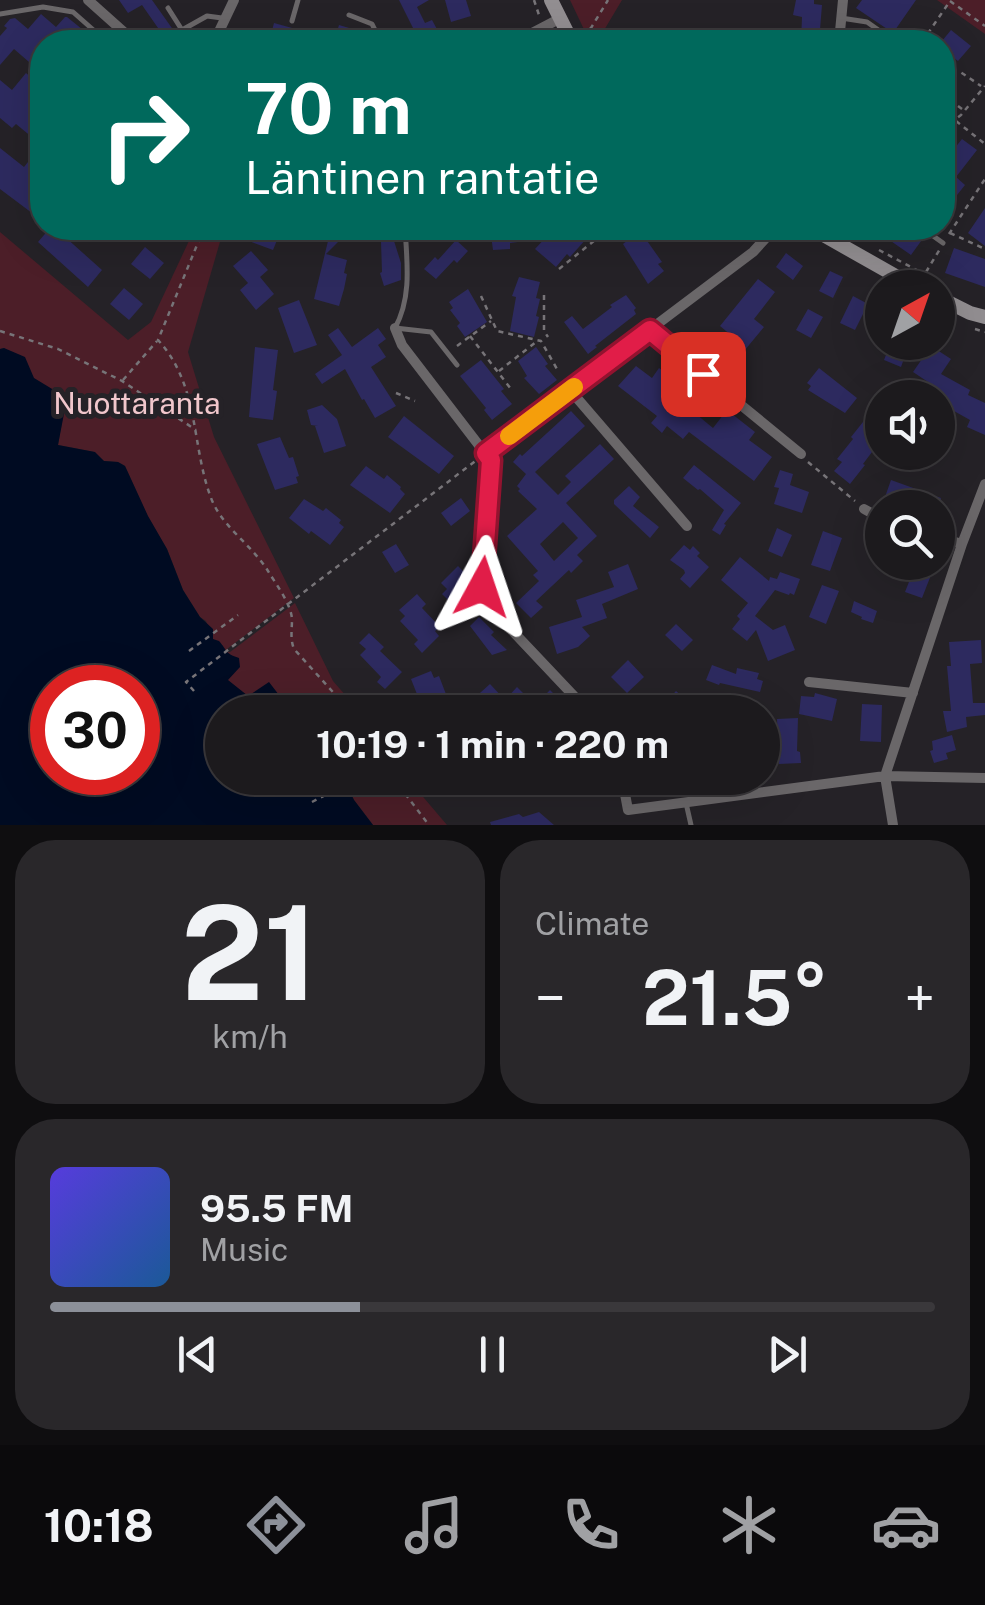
<!DOCTYPE html>
<meta charset="utf-8">
<style>
body{margin:0;font-family:"Public Sans",sans-serif;background:#29272a;color:#f1f3f6;height:100vh;display:flex;flex-direction:column;font-size:38px;white-space:nowrap}
*{box-sizing:border-box;margin:0}
p{font-size:32px;color:#a0a1a4}
.icon{flex:none;width:55px;height:55px;fill:none;stroke:currentColor;stroke-width:2;stroke-linecap:round;stroke-linejoin:round}
.map{position:relative;height:825px;overflow:hidden}
.details{display:flex;flex-direction:column;gap:15px;padding:15px;background:#0f0e10;flex:1}
.details>*{flex:none}
.banner{position:absolute;left:30px;top:30px;width:925px;height:210px;border-radius:40px;box-shadow:0 10px 40px #0002,0 0 0 2px #3a383b;background:#00695c;color:#fff;overflow:hidden}
.needle{width:65px;rotate:40deg}
.fabs{position:absolute;left:865px;top:270px;display:grid;gap:20px}
.fabs a{display:grid;place-items:center;width:90px;height:90px;border-radius:50%;background:#1c1a1d;box-shadow:0 10px 40px #0002,0 0 0 2px #3a383b;font-size:50px}
.speed{position:absolute;left:30px;top:665px;display:flex;gap:20px;font-size:50px;font-weight:700;text-align:center}
.speed>*{display:grid;place-content:center;width:130px;height:130px;border-radius:50%;background:#1c1a1d;box-shadow:0 10px 40px #0002,0 0 0 2px #3a383b;line-height:1}
.speed .limit{border:15px solid #d22;background:#fff;color:#111}
.pin{position:absolute;display:grid;place-items:center;width:85px;height:85px;color:#fff;margin:-42px;border-radius:20px;box-shadow:0 5px 15px #0006}
.me{position:absolute;width:110px;margin:-55px;rotate:5deg;stroke-linejoin:round;filter:drop-shadow(0 0 8px #0008)}
.turn{display:flex;align-items:center;gap:35px;height:210px;padding:0 50px;font-size:45px}
.turn .icon{width:130px;height:130px;stroke-width:2.5}
.turn b{display:block;font-size:70px;line-height:85px}
.big{font-size:75px;font-weight:700;line-height:1.1}
.details .tile{flex:1;display:flex;flex-direction:column;justify-content:center;gap:15px;min-width:0;padding:0 35px;border-radius:40px;background:#29272a}
.details .dial{align-items:center;gap:0}
.dial b{font-size:130px;line-height:1}
.song{display:flex;align-items:center;gap:30px}
.cover{width:120px;height:120px;border-radius:15px;background:linear-gradient(135deg,hsl(250 70% 55%),hsl(210 70% 35%))}
.played{height:10px;border-radius:5px;background:linear-gradient(90deg,#8c9099 35%,#3a383b 35%)}
.keys{display:flex;justify-content:space-around;direction:ltr}
.heat{display:flex;justify-content:space-between;align-items:center;font-size:55px;direction:ltr}
.details .tiles{flex:1;display:grid;gap:15px;grid-template-columns:1fr 1fr}
.tile:last-child{grid-column:span 2}
.trip{position:absolute;left:205px;top:695px;width:575px;height:100px;border-radius:50px;background:#1c1a1d;box-shadow:0 10px 40px #0002,0 0 0 2px #3a383b;font-weight:700;line-height:100px;text-align:center}
.tabs{display:flex;height:160px;justify-content:space-around;align-items:center;background:#0b0a0c;color:#a0a1a4}
.tabs .icon{width:70px;height:70px}
.tabs .selected{color:#8c9099}
.tabs b{font-size:45px;color:#f1f3f6}
.map>svg:first-child{display:block}
.green{fill:#4c1e28}
.water{fill:#000b22;fill-rule:evenodd}
.building{fill:#2d2a5f;fill-rule:evenodd}
.lines{fill:none;stroke-linecap:round;stroke-linejoin:round}
.path{stroke:#777478;stroke-width:2.5;stroke-dasharray:5 5;stroke-linecap:butt}
.service{stroke:#6a6769;stroke-width:5}
.minor{stroke:#6a6769;stroke-width:10}
.secondary{stroke:#928e91;stroke-width:14}
.route-casing{stroke:#92132f;stroke-width:25}
.route{stroke:#e11d48;stroke-width:18}
.slow{stroke:#f59e0b;stroke-width:18}
.labels{text-anchor:middle;dominant-baseline:central;stroke-width:10;stroke-linejoin:round;paint-order:stroke}
.park-label{font-size:30px;fill:#f1c7cc;stroke:#252227}
</style>
<div class="map">
<svg width="985" height="825" viewBox="0 0 985 825">
<rect width="100%" height="100%" fill="#252227"/>
<path class="green" d="M570,0H622L597,42H590Z
M937,0H985V34Z
M195,228H224L188,352L214,437L294,598L227,649V652H230L295,603L333,681L360,712H316L304,698H296L284,707L248,696L227,680L231,656L213,639L206,621L200,617L183,590L167,549L148,517L125,466L118,462L104,461L94,452L58,445L66,398L33,378L4,348L0,349V232L128,340L151,322Z
M343,778H407L447,825H373L354,800Z"/>
<path class="water" d="M4,348L25,357L34,378L67,398L58,445L95,452L104,461L118,462L125,466L148,516L167,549L183,590L200,617L213,629V639L219,641C228,651 224,653 239,658L240,667L228,680L248,696L269,682L279,695L278,705L284,707L296,698H305L316,712H222V778H343L354,800L373,825H0V349ZM52,688H138V772H52Z"/>
<path class="building" d="M119,0H152L174,31L165,38L142,5L128,13Z
M399,0H429L417,7L425,23L432,20L444,42H420Z
M445,0H466L471,16L451,22Z
M796,0H814V4L822,5L819,42H801L802,17L793,15Z
M862,0H916L893,33L856,8Z
M41,14L56,27L65,17H67L98,42H42V46L29,62L14,49L0,65V36L7,28L4,26L10,19L15,18L28,29Z
M274,23L303,31L299,42H269Z
M339,25L366,33L364,42H334Z
M951,30L971,46L958,61L942,49V41Z
M26,73L42,87V127L33,138L16,124L12,128L0,118V80L12,90Z
M962,139L977,150L956,177L965,185L942,214V180L948,173L942,169V164Z
M0,148L24,167L32,157L42,165V208L36,216L0,189Z
M985,208V246L968,233Z
M50,228H55L102,270L88,287L38,242Z
M254,228H282L273,250L249,241Z
M317,228H352L326,254L347,260L344,273L347,274L344,289L339,306L314,299L328,241Z
M490,228H517L518,242L510,243V249L493,250Z
M559,228H596L570,257L567,254L556,267L535,249L548,235L550,237Z
M629,228H638L662,262L658,264L664,271L648,284L623,244L628,240L623,232Z
M872,228H912L924,237L911,255Z
M456,240L468,251L457,263L454,260L436,279L424,269L435,257L438,260Z
M394,241L401,263V280L384,286L380,273L382,272L381,242Z
M145,247L164,263L150,279L131,264Z
M954,248L985,259V287L945,273Z
M251,251L268,270L260,277L274,294L256,310L240,290L248,283L233,266Z
M786,253L803,266L793,280L776,267Z
M830,271L843,277L833,298L819,291Z
M519,277L540,282L536,298L540,299L536,316L539,317L534,337L510,331L516,297L512,296Z
M758,279L775,292L754,319L764,327L725,374L718,368L738,341L720,326Z
M124,288L143,304L129,320L110,304Z
M468,289L487,322L465,337L457,326L460,323L450,310L453,308L449,302Z
M626,295L636,308L634,310L636,314L595,346L597,347L588,354L564,322L572,316L583,329L612,307L610,305Z
M853,296L868,304L855,330L840,323Z
M299,300L317,345L294,353L278,308Z
M808,309L823,317L811,338L796,330Z
M338,328L352,347L378,328L386,339L378,345L386,357L371,367L396,406L375,418L364,399L362,400L345,369L322,384L315,374L342,355L328,335Z
M891,342H910L901,367L884,360Z
M931,346L951,359L941,374L970,390L968,395L985,403V435L967,427L970,420L938,402L940,390L913,372Z
M255,347L278,350L273,390L277,391L273,420L249,417Z
M536,347L548,364L545,366L557,380L539,394L524,378L527,376L518,361Z
M481,360L504,389L501,391L512,404L492,420L484,410L486,408L460,376Z
M672,360L680,366L670,377L693,396L685,405L713,428L727,410L755,432L749,440L772,457L754,481L689,432L683,439L667,426L662,433L651,423L657,416L618,386L636,366L652,378L659,368L663,371Z
M819,368L857,398L845,413L808,390L811,386L807,383Z
M322,405L337,419L346,446L324,453L315,426H318L311,425L307,410Z
M872,406L882,414V434L876,442L878,444L863,464L865,465L850,484L834,471L842,462L837,459L853,439L851,437L867,417L865,415Z
M571,411L585,426L535,472L558,495L571,482L565,476L600,444L614,459L566,503L597,536L577,555L583,561L571,573L569,570L536,601L543,607L531,618L516,603L539,581L533,575L538,571L507,536L537,509L518,491L520,489L517,486L526,474L513,462L520,454L522,456ZM563,522L578,538L554,561L540,544Z
M404,416L454,456L439,474L388,437Z
M280,437L289,458L293,457L299,476L296,477L298,483L275,490L257,444Z
M694,465L741,503L724,524L726,525L720,535L712,530L724,510L700,489L698,490L683,478Z
M366,466L384,479L387,475L401,487L400,489L405,494L390,513L350,485Z
M780,470L793,474L790,485L809,492L802,513L774,504L779,488L774,487Z
M891,480L941,498L938,508H915L885,497Z
M629,486L640,497L633,506L659,527L650,538L614,504V500Z
M461,498L470,511L451,526L441,513Z
M304,499L323,511L326,508L341,520L339,523L344,527L330,545L311,531L309,534L289,518Z
M777,528L792,535L782,557L768,551Z
M823,531L842,538L830,571L811,565Z
M396,544L409,565L395,573L382,552Z
M684,545L690,550L693,546L700,553L697,556L709,567L690,588L680,579L685,573L684,570L670,560Z
M740,557L769,581L770,577L777,579L780,572L800,579L794,595L790,593L789,595L775,590L755,616L773,630L785,625L795,650L768,661L756,630L747,641L732,629L740,619L737,616L748,603L721,580Z
M628,564L638,589L602,604L607,618L582,627L590,636L578,647L557,654L549,627L582,617L576,600L614,587L608,572Z
M916,564L933,570L922,598L905,592Z
M458,566L469,577L464,582L467,585L450,602L442,594L447,589L441,583Z
M822,585L839,591L826,624L809,617Z
M417,594L426,604L422,608L440,627L435,631L439,636L422,653L414,644L418,640L400,621L405,616L399,610Z
M854,601L877,611L873,623L861,619L862,617L851,612Z
M479,617L494,632L491,635L507,650L492,655L470,626Z
M676,624L693,640L682,651L665,635Z
M369,633L384,647L380,651L402,672L385,689L377,682L381,677L360,655L366,649L359,643Z
M981,640L982,663L970,664L973,703H985V715L966,717L967,727L947,732L943,711H951L947,666H951L949,642Z
M628,660L644,677L627,693L611,677Z
M712,665L736,674L737,668L759,673L757,679L763,681L760,692L720,683L719,685L706,680Z
M431,671L434,678L439,676L449,702L452,701L457,712H424L411,679Z
M490,684L505,700L517,687L535,705L550,690L559,699L544,712H482L471,701Z
M676,691L694,707L690,712H656Z
M815,693L837,699L832,721L799,714L801,696L814,697Z
M862,704L882,705L881,742L860,741Z
M798,718L797,751L800,752L801,763L779,764L777,719Z
M952,735L956,750L946,753L948,759L934,763L930,751L933,750L932,741Z
M539,812L554,825H491L490,822L519,814L523,817Z"/>
<g class="lines">
<path class="path" d="M534,0L539,15
M950,1L985,26
M582,35L591,28L608,0
M922,42L950,1
M942,72L959,71L981,86
M942,94L962,109
M956,121L985,144
M942,129L961,115L985,86
M204,228L158,340C200,386 191,445 211,498C222,527 252,545 268,571C276,584 291,604 292,619C292,630 290,639 294,649L351,712
M579,228L592,240
M787,231L802,238
M950,233L985,249
M949,234L985,179
M879,250L943,284
M559,269L610,228
M926,272L940,249
M544,295V331L548,337
M481,296L497,331L541,341L557,369
M975,329L985,332
M0,331L58,349L122,381L196,430
M470,336L511,389
M457,346L491,321
M499,371L536,342
M123,380L157,341
M396,393L415,401
M808,462L855,501
M189,651L238,615
M194,691L186,682L478,459
M323,712L333,701
M393,778L429,825
M312,802L353,781"/>
<path class="service" d="M168,8L182,30L207,16L222,18
M0,14L43,7L73,12L107,42
M349,15L372,24L381,42
M841,18L867,22L894,41
M292,21L298,0
M405,228C407,262 412,297 395,328L431,332L457,365
M922,228L943,243
M686,803L691,825"/>
<path class="minor" d="M88,0L135,42
M670,39L679,42
M214,42L234,0
M515,42L559,19
M839,42L843,0
M395,328L402,345L491,461L482,595L487,604L589,712
M649,330L801,454
M570,390L687,526
M486,453L753,252L775,228
M864,509L882,519
M938,537L962,544
M809,682L913,693
M622,778L628,810L885,776L962,544L985,484
M893,825L885,776L985,778"/>
<path class="secondary" d="M551,0L572,42
M811,228L917,288
M938,297L970,313L985,317"/>
</g>
<g class="lines">
<g class="route-casing">
<path id="route" d="M482,587L491,460L486,453L650,330L703,374"/>
</g>
<use href="#route" class="route"/>
<path class="slow" d="M509,436L574,387"/>
</g>
<g class="labels">
<g class="park-label">
<text x="137" y="403">Nuottaranta</text>
</g>
</g>
</svg>
<div class="fabs">
<a><svg class="needle" viewBox="-14 -14 28 28"><path d="M0-13l5 13h-10z" fill="#e53935"/><path d="M0 13l5-13h-10z" fill="#a0a1a4"/></svg></a>
<a><svg class="icon" aria-label="sound" viewBox="0 0 24 24"><path d="M4 9h4l5-4v14l-5-4H4zM17 9q2 3 0 6"/></svg></a>
<a><svg class="icon" aria-label="search" viewBox="0 0 24 24"><circle cx="10" cy="10" r="6"/><path d="M15 15l6 6"/></svg></a>
</div>
<div class="speed"><div class="limit">30</div></div>
<div class="pin" style="left:703px;top:374px;background:#d93025"><svg class="icon" aria-label="arrive" viewBox="0 0 24 24"><path d="M6 21V4h12l-3 4 3 4H6"/></svg></div>
<svg class="me" style="left:482px;top:587px" viewBox="-20 -20 40 40"><path d="M0-17L14 15 0 8-14 15z" fill="#e11d48" stroke="#fff" stroke-width="4"/></svg>
<div class="trip">10:19 · 1 min · 220 m</div>
<div class="banner">
<div class="turn"><svg class="icon" aria-label="right" viewBox="0 0 24 24"><path d="M7 20v-9h11M14 6l5 5-5 5"/></svg><div><b>70 m</b>Läntinen rantatie</div></div>
</div>
</div>
<section class="details">
<div class="tiles">
<div class="tile dial"><b>21</b><p>km/h</p></div>
<div class="tile"><p>Climate</p>
<div class="heat"><a>−</a><b class="big">21.5°</b><a>+</a></div>
</div>
<div class="tile">
<div class="song"><i class="cover"></i><div><b>95.5 FM</b><p>Music</p></div></div>
<div class="played"></div>
<div class="keys"><svg class="icon" aria-label="previous" viewBox="0 0 24 24"><path d="M18 5L8 12l10 7zM5 5v14"/></svg><svg class="icon" aria-label="pause" viewBox="0 0 24 24"><path d="M8 5v14M16 5v14"/></svg><svg class="icon" aria-label="next" viewBox="0 0 24 24"><path d="M6 5l10 7-10 7zM19 5v14"/></svg></div>
</div>
</div>
</section>
<nav class="tabs">
<b>10:18</b>
<svg class="icon selected" aria-label="directions" viewBox="0 0 24 24"><path d="M12 3l9 9-9 9-9-9zM9 14v-3h6M13 9l2 2-2 2"/></svg>
<svg class="icon" aria-label="music" viewBox="0 0 24 24"><path d="M9 18V5l10-2v13"/><circle cx="6" cy="18" r="3"/><circle cx="16" cy="16" r="3"/></svg>
<svg class="icon" aria-label="phone" viewBox="0 0 24 24"><path d="M5 4h4l2 5-3 2q2 4 5 5l2-3 5 2v4C11 20 4 13 5 4z"/></svg>
<svg class="icon" aria-label="climate" viewBox="0 0 24 24"><path d="M12 3v18M4 7l16 10M4 17L20 7"/></svg>
<svg class="icon" aria-label="car" viewBox="0 0 24 24"><path d="M5 17H2v-5l4-1 3-4h7l3 4 3 1v5h-3M9 17h6M6 11h13"/><circle cx="7" cy="17" r="2"/><circle cx="17" cy="17" r="2"/></svg>
</nav>
